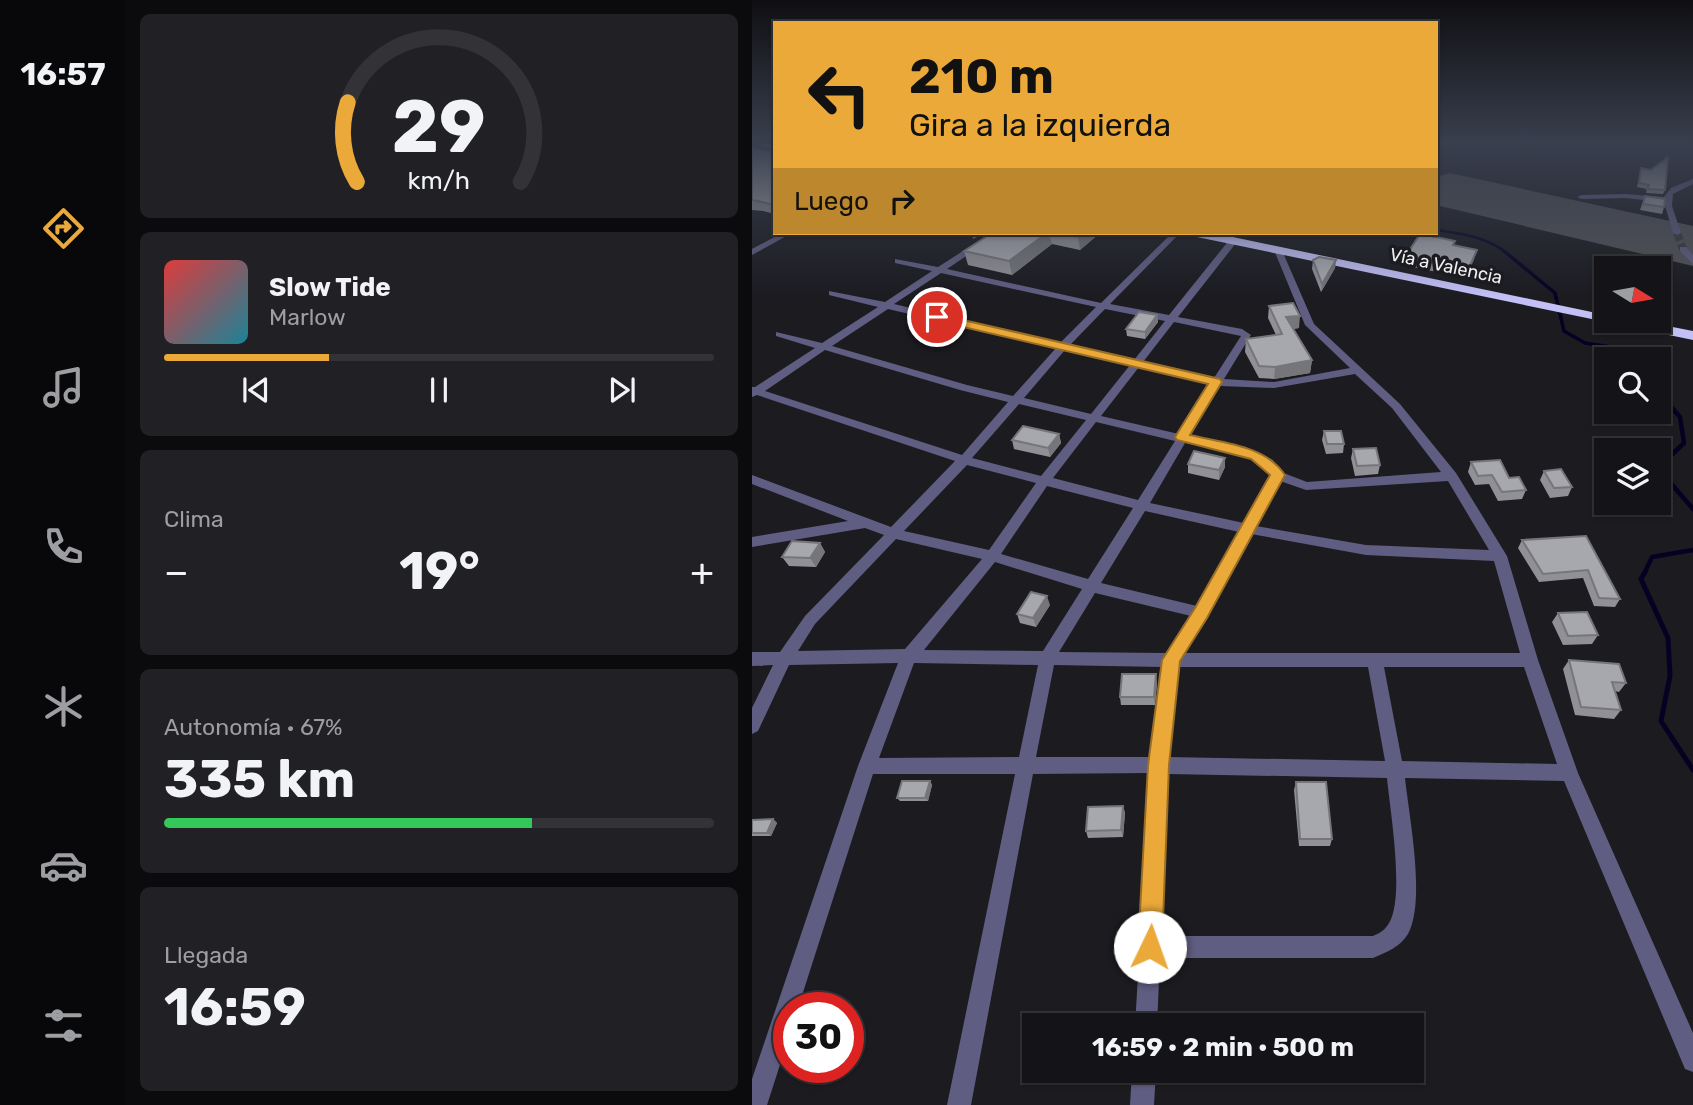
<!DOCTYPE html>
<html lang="es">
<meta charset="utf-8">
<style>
body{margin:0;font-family:Rubik,sans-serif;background:#212125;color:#f1f3f6;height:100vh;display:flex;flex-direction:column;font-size:26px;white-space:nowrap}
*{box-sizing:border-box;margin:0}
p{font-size:23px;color:#9d9ea2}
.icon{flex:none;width:38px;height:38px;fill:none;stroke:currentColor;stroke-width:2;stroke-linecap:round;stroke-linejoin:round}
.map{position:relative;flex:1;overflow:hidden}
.side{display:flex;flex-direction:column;gap:14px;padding:14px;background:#0b0b0d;width:626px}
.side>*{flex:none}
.top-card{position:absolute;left:21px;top:21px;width:665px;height:214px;border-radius:0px;box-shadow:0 2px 5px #0004,0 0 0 2px #333337;background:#eba939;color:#111;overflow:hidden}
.needle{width:46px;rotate:101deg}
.controls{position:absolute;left:842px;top:256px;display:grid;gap:14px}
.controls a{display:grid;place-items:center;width:77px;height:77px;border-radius:0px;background:#141418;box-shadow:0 2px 5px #0004,0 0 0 2px #333337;font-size:35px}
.speed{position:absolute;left:21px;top:992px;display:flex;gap:14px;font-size:35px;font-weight:700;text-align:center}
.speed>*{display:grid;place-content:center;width:91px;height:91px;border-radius:50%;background:#141418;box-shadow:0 2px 5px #0004,0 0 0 2px #333337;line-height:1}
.speed .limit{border:10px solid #d22;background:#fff;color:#111}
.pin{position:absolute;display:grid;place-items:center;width:60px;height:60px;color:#fff;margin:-30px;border:4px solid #fff;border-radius:50%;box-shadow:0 2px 7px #0007}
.me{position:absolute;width:77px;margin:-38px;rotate:3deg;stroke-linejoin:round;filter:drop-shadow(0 0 5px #0008)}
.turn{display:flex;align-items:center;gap:24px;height:147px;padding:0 21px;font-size:32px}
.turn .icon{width:91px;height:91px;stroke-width:2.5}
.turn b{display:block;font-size:49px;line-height:60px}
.then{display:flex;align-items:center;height:66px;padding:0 21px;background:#0003;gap:14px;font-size:26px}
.big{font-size:52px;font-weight:700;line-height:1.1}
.side .widget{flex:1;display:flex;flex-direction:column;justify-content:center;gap:10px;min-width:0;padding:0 24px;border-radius:10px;background:#212125}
.side .dial{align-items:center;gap:0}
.dial svg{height:182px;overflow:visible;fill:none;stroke:#333337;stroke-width:7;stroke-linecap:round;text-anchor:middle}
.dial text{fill:#f1f3f6;stroke:none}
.song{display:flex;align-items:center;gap:21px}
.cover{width:84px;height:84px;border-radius:10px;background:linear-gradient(135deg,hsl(0 70% 55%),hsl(190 70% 35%))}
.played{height:7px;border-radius:4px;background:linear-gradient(90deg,#eba939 30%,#333337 30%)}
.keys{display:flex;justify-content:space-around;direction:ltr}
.heat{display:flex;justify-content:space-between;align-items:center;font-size:38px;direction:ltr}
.charge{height:10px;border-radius:5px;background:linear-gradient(90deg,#34c759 67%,#333337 0)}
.trip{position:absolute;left:270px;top:1013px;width:402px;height:70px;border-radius:0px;background:#141418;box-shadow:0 2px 5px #0004,0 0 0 2px #333337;font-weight:700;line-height:70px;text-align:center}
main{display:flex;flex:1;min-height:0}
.dock{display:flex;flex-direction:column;width:126px;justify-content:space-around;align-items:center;background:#08080a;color:#9d9ea2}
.dock .icon{width:49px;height:49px}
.dock .active{color:#eba939}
.dock b{font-size:32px;color:#f1f3f6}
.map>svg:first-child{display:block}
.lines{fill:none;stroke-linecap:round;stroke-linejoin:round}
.stream-far3{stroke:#070022;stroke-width:2.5}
.stream-far2{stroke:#070022;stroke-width:3.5}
.stream-far1{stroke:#070022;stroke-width:4.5}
.stream{stroke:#070022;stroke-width:5}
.runway{fill:#525256;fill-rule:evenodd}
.street-tunnel{stroke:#3b3b40;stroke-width:8;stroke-dasharray:8 3.5;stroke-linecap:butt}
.street{fill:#5f5d81;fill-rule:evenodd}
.highway{fill:#c2c0f6;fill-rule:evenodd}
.wall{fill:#909096}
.shaded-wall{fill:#75757a}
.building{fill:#a7a7ae;stroke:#75757a;stroke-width:2}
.route{fill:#eba939;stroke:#996e25;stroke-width:2}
.labels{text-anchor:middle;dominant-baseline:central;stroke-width:7;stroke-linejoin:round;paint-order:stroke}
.far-street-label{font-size:18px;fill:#f0f0f4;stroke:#1b1b20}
</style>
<main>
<nav class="dock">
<b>16:57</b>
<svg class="icon active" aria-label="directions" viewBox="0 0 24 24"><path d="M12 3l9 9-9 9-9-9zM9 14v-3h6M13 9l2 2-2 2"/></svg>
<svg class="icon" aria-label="music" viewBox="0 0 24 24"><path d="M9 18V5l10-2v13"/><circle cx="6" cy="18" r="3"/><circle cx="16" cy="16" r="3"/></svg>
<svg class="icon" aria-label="phone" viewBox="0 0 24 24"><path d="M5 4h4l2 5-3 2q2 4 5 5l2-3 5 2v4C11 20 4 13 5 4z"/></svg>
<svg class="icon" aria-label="climate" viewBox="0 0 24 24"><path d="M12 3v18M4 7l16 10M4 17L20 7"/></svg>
<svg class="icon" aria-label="car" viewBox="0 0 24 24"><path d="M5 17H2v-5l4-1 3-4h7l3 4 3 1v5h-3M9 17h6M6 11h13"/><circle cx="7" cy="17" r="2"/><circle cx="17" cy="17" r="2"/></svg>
<svg class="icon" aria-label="filters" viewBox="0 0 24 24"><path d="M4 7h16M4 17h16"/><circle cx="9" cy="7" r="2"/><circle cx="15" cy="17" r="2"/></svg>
</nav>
<section class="side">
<div class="widget dial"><svg viewBox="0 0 100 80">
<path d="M14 69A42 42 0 1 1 86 69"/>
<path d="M14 69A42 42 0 0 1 10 34" stroke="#eba939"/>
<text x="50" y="56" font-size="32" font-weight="700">29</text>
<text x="50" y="72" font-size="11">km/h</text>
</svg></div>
<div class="widget">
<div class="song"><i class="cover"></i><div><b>Slow Tide</b><p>Marlow</p></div></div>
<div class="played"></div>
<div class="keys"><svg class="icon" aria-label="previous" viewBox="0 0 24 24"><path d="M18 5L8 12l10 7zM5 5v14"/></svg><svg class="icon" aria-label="pause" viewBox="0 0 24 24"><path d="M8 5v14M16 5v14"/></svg><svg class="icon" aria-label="next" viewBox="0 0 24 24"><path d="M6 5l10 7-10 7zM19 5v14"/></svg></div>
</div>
<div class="widget"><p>Clima</p>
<div class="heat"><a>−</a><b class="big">19°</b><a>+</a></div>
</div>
<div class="widget"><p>Autonomía · 67%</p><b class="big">335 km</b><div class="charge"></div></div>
<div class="widget"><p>Llegada</p><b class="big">16:59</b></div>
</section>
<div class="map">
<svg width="941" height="1105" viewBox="0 0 941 1105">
<rect width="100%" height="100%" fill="#1b1b20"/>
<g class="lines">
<path class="stream-far3" d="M684,209V212
M684,230C711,234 732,236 755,253"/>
<path class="stream-far2" d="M752,251L803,293L812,331L833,343L877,350L884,359
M906,391L908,393"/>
<path class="stream-far1" d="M906,392L928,417L932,443L911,463L916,480L941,509
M892,574L900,557L941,550"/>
<path class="stream" d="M893,572L889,579L916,638L918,676L909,721L941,770"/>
<path class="runway" d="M698,173L941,226V266L684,205V177Z"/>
<path class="street-tunnel" d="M925,233L931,249"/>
<path class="street" d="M941,179V184L921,194L920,206L929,233L925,235L921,233L912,202L873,198L829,199L825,197L829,195L873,194L912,197L919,188Z
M30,233H40L0,255V249Z
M239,233H248L195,269L349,303L420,233H428L358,304L417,315L478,239H484V243L426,317L490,329L499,335L472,379L522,382L598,368L553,325L522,250L529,248L562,324L648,404L704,473L755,556L786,660L826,773L941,1033V1072L933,1069L812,781L653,778C657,816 674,901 656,934C648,947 635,952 621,958H408L405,1026H383L398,773L281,774L219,1105H195L263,774H121L46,1008H37V1037L15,1105H0V1079L106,766L146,663L37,665L6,731L0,734V708L21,665L0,666V652H28L53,616L132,535L113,528L0,547V537L96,521L0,484V475L139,527L203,461L5,395L0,397V387H3L63,348L24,336V332L70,343L126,307L77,295V291L133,302L180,271L143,263V259L186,267ZM189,273L344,307L308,343L142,304ZM136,309L304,348L261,396L215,385L80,346ZM353,309L413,321L382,360L318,345ZM422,322L489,336L462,378L391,362ZM73,350L208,390L256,402L210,455L13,391ZM313,350L378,365L339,414L272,398ZM387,367L458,384L427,434L349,416ZM603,374L640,408L689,472L555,482L529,472L521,460L508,453L438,437L468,386L522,388ZM267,404L334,420L289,476L220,458ZM344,422L423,441L386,500L301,478ZM433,443C459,449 504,453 519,475L492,523L398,503ZM215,465L284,483L237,550L152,531ZM528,481L554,490L696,481L737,550L614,545L504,526ZM295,486L381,508L336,579L249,554ZM393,511L487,532L445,606L349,583ZM499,534L614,555L742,561L768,653H432L454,617ZM144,539L230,559L153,649L46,651L63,624ZM243,562L330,589L291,651L172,650ZM343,593L439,616L415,653L307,652ZM162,663L286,665L267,757L127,758ZM302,665L410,667L399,757H284ZM426,667H616L633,761L417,757ZM632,667H772L805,764L650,761ZM416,774L635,778C638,810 653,897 637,923C633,930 628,933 621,936H409Z
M928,247H934L941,255V264L928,251Z
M380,1071H404L402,1105H378Z"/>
<path class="highway" d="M9,144H23V149L10,146Z
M439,233H462L854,315V320H885L941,331V340L445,237Z"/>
</g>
<path class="wall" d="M0,147L15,151L23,148V214L11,211L0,210Z
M889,168L913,190L911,194L894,193L895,189L885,187Z
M893,196L912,207L910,214L888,210Z
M236,233H348L328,250L300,244L260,275L216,265L212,251L237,235Z
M702,245L722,259L714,278L651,265L653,257Z
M561,260H584L583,268L569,292L560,269Z
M517,306L547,328L541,329L560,360L558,373L522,379L507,378L493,352L494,339L524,335L516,318Z
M405,315L406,322L393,339L375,336L374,329Z
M572,431L592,444L591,453L574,454L570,440Z
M307,434L309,443L298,457L262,449L260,440Z
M601,449L628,465L626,474L603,476L599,458Z
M719,462L757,478L774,490L770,499L746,501L737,484L723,485L716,472Z
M436,464L473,467L467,480L436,473Z
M792,471L820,487L816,496L798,498L788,480Z
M834,536L868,599L863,607L842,606L831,578L787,582L766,548L770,540Z
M68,543L73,552L64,567L37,566L30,557Z
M298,605L284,627L268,623L265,614Z
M806,613L846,635L840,644L811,645L800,622Z
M817,660L874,683L867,692L863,691L869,710L862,719L823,715L811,669Z
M405,683L403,705H369L368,697Z
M178,781L180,785L176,801H148L145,798Z
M544,782L580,839L578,846H547L542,790Z
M371,806L373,813L371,837L336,838L334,831Z
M21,819L25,823L19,836H0V820Z"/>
<path class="shaded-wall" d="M220,233H234L221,239Z
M295,233H297L300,244L260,275L257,261Z
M331,233H348L328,250L326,237Z
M725,250L722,259L714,278L716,270Z
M584,260L583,268L569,292L570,284Z
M405,315L406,322L393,339V332Z
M548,316L547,328L533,330L534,317Z
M560,360L558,373L522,379L523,367Z
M307,434L309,443L298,457L296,448Z
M473,458V467L467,480V470Z
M68,543L73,552L64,567L58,558Z
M295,596L298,605L284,627L281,618Z
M404,674L405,683L403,705L402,697Z
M178,781L180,785L176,801L173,798Z
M371,806L373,813L371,837L369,830Z
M21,819L25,823L19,836L15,833Z"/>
<path class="building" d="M0,147L15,151L23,148V205L6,201L0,200Z
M916,157L913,190L895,189L897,185L887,183L889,168L899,170Z
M893,196L913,199L912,207L891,204Z
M240,233H295L257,261L212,251Z
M305,233H331L326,237Z
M668,234L703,241L701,245L725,250L716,270L653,257Z
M567,257L584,260L570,284L561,260Z
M541,303L548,316L534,317L560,360L523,367L507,366L494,339L530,334L517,306Z
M387,312L405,315L393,332L374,329Z
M271,426L307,434L296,448L260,440Z
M572,431H589L592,444H575Z
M624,448L628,465L605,466L601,449Z
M442,451L473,458L467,470L436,464Z
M748,460L757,478L767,477L774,490L750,492L740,475L726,476L719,462Z
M809,469L820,487L802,488L792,471Z
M834,536L868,599L847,598L836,570L791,574L770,540Z
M40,541L68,543L58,558L30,557Z
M279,592L295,596L281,618L265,614Z
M835,612L846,635L816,636L806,613Z
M817,660L867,664L874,683L860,682L869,710L829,707Z
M370,674H404L402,697H368Z
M150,781H178L173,798H145Z
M544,782H574L580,839H548Z
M371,806L369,830L334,831L336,807Z
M21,819L15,833H0V820Z"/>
<linearGradient id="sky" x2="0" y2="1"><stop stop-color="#0f0f12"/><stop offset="0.48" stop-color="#393f4e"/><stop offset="1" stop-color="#393f4e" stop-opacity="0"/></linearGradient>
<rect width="941" height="298" fill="url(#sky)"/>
<path class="route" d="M185,314L468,379L470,382L438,435C471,443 513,445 533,475L455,618L428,661L417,765L410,947L406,955L398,959L389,955L386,947L396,765L410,660L443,608L518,475L499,459L425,440L423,437L456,384L181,320V315Z"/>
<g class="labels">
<g class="far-street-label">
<text transform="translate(694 266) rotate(12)">Vía a Valencia</text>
</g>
</g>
</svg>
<div class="controls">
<a><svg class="needle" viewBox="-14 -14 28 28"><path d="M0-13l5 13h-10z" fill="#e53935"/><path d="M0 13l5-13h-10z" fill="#9d9ea2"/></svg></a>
<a><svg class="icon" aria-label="search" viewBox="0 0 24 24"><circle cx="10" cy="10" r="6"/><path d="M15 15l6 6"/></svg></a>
<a><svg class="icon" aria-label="layers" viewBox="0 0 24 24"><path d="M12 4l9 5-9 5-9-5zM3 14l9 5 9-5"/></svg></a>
</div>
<div class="speed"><div class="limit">30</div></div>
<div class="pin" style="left:185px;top:317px;background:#d93025"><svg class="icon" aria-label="arrive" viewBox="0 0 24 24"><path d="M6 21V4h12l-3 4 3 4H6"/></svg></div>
<svg class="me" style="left:398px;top:947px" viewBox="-20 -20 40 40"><circle r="19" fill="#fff"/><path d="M0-13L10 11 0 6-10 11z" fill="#eba939"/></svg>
<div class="trip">16:59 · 2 min · 500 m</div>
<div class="top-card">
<div class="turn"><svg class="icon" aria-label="left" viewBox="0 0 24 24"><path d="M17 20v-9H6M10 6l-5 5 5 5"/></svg><div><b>210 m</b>Gira a la izquierda</div></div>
<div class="then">Luego<svg class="icon" aria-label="right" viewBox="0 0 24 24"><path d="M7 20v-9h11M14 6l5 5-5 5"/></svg></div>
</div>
</div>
</main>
